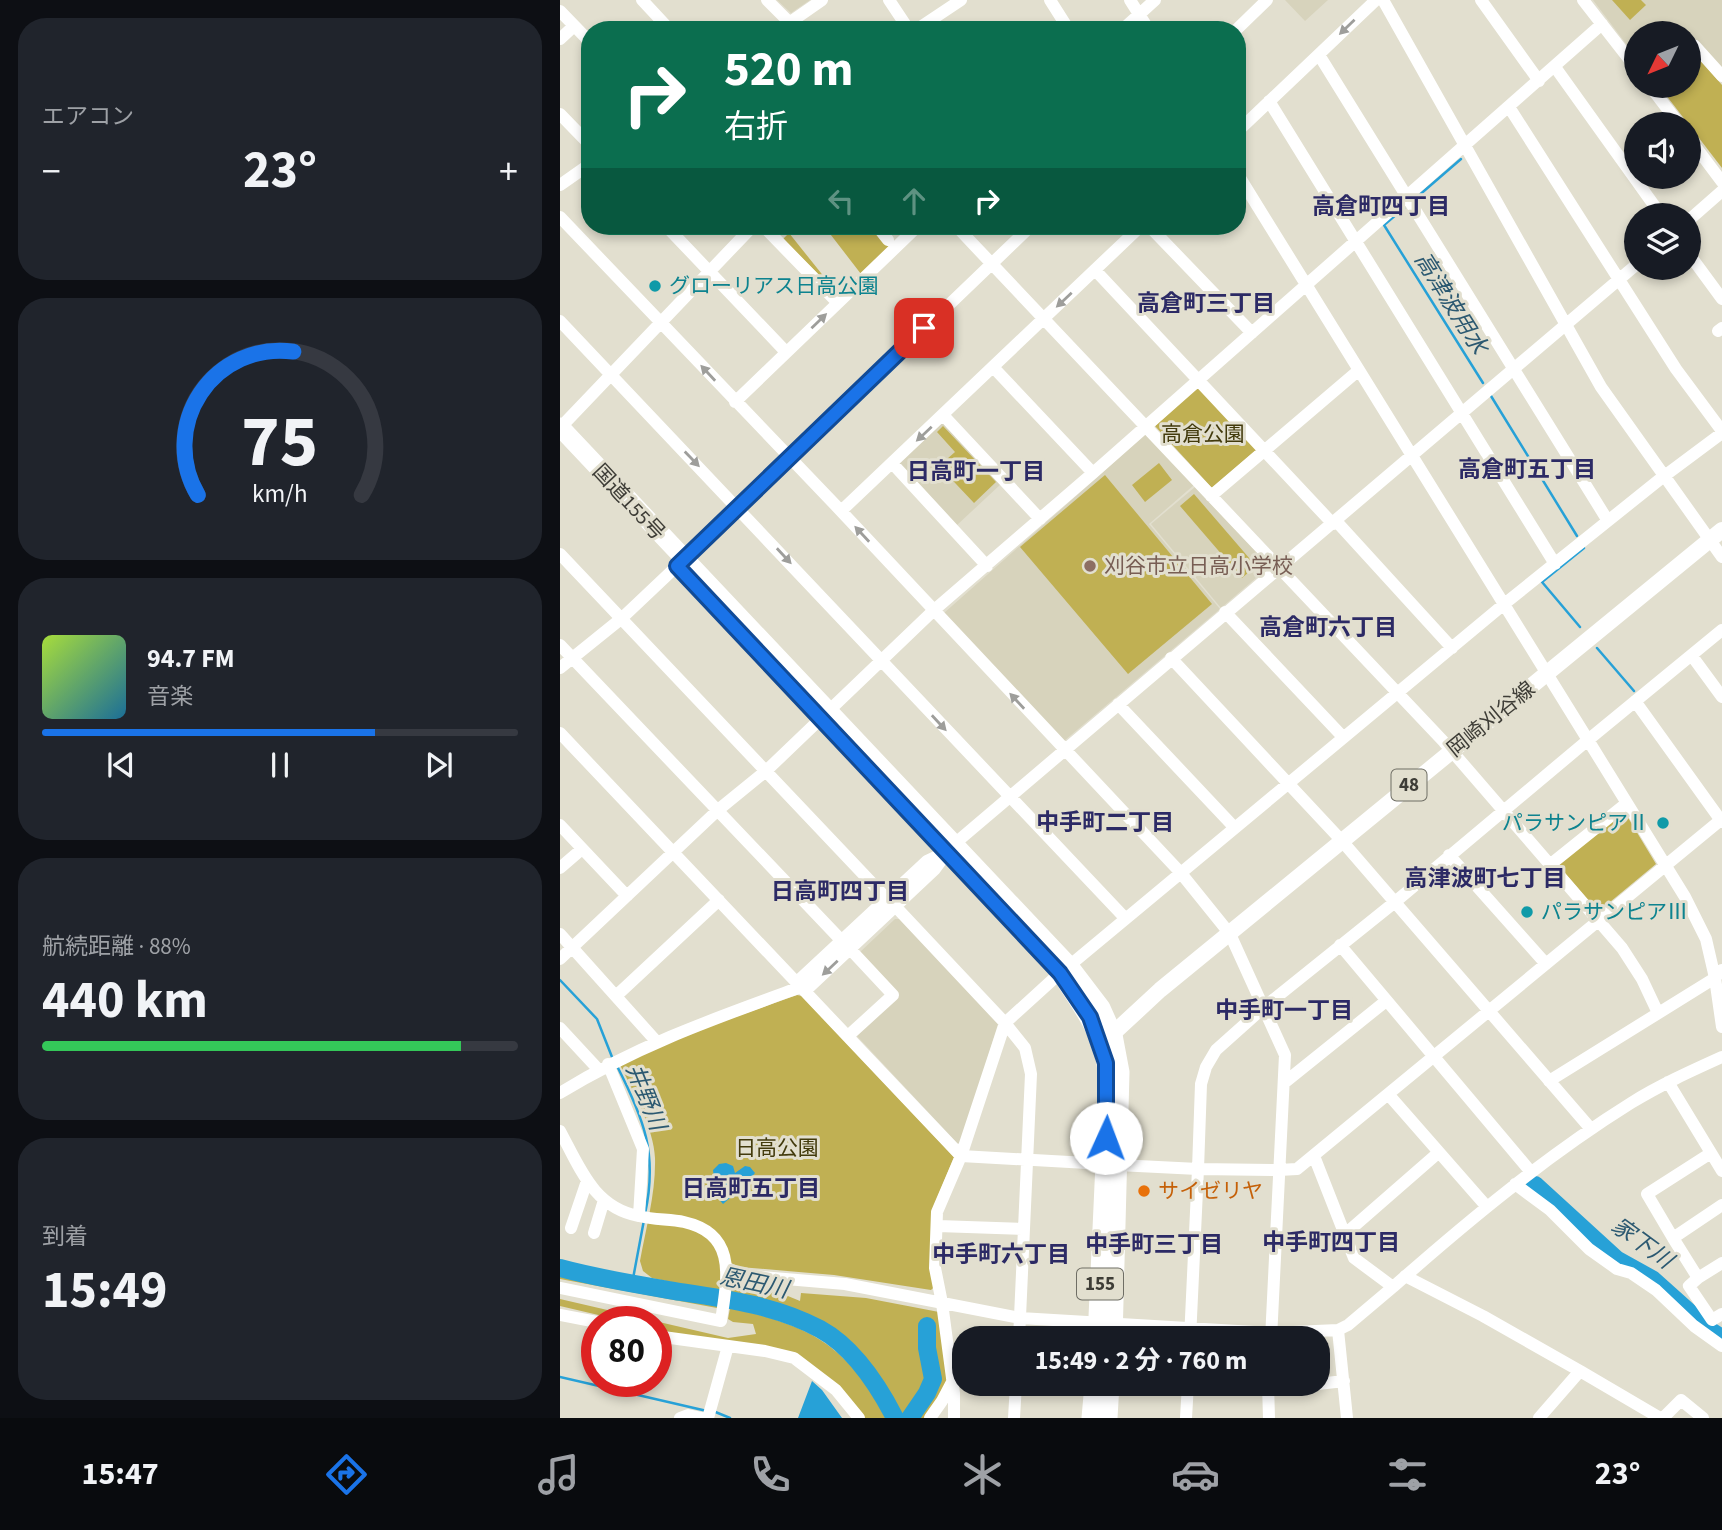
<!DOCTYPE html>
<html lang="ja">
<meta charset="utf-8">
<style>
body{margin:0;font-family:"Source Sans 3","Noto Sans JP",sans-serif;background:#20242c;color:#f1f3f6;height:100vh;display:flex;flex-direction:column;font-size:26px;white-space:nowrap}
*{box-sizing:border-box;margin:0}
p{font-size:23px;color:#9ea1a6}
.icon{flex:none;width:38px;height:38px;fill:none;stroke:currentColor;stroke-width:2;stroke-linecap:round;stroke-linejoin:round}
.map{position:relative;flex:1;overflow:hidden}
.panel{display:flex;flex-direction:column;gap:18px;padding:18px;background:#0d0f14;width:560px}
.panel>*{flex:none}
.top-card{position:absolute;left:21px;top:21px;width:665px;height:214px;border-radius:28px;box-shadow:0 4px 10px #0003;background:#0b6e4f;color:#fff;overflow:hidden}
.needle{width:46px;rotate:227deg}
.controls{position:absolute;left:1064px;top:21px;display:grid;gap:14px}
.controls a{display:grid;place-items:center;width:77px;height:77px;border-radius:50%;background:#171b24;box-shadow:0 4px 10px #0003;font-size:35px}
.speed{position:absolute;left:21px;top:1306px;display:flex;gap:14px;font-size:35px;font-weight:700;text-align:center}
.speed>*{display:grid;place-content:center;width:91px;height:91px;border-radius:50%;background:#171b24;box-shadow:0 4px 10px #0003;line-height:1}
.speed .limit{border:10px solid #d22;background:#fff;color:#111}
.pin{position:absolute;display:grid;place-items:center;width:60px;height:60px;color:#fff;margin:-30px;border-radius:14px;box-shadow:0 4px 10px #0006}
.me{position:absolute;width:77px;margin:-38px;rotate:2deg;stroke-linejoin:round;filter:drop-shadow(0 0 5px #0008)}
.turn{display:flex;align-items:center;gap:24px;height:147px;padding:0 28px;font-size:32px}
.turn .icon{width:91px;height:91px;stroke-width:2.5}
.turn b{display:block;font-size:49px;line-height:60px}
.lanes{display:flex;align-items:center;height:66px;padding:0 28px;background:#0003;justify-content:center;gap:35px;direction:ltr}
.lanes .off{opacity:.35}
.big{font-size:52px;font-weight:700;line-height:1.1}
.panel .tile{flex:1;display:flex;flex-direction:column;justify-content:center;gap:10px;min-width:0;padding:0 24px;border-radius:28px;background:#20242c}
.panel .dial{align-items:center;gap:0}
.dial svg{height:182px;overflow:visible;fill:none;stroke:#363941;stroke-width:7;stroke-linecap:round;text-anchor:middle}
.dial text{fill:#f1f3f6;stroke:none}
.song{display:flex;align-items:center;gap:21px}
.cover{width:84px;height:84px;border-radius:10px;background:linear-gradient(135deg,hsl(80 70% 55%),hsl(200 70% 35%))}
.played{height:7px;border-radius:4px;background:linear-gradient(90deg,#1a73e8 70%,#363941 70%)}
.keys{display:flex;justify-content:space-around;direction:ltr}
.heat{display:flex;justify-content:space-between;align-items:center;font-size:38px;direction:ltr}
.charge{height:10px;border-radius:5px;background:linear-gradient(90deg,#34c759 88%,#363941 0)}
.trip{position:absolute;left:392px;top:1326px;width:378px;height:70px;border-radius:28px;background:#171b24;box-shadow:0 4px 10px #0003;font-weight:700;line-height:70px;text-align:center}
.tab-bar{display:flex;height:112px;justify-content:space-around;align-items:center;background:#090b0e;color:#9ea1a6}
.tab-bar .icon{width:49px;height:49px}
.tab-bar .active{color:#1a73e8}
.tab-bar b{font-size:32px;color:#f1f3f6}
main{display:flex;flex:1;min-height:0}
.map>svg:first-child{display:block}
.built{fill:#d7d3bc}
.green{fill:#c0b053}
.water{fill:#27a1d7}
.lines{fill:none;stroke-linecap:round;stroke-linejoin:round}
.stream{stroke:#27a1d7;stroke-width:2.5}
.river{stroke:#27a1d7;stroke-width:18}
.minor{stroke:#fff;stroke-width:12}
.major{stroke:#fff;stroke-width:16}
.highway{stroke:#fff;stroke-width:19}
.oneway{fill:#9e9e9b}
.route-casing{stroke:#114b97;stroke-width:18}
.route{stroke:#1a73e8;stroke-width:12}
.culture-dot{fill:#0f9aa8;stroke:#e2dfcf;stroke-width:2.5}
.education-dot{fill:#8d6e63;stroke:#e2dfcf;stroke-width:2.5}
.food-dot{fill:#e8710a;stroke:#e2dfcf;stroke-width:2.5}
.labels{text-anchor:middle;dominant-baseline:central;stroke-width:6;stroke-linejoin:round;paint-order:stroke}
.shield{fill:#e2dfcf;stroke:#6f6e65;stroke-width:2}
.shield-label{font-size:19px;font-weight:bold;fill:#3e3d37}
.culture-label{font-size:21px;fill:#0d838f;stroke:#e2dfcf;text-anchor:start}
.park-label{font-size:21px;fill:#423a0c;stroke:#e2dfcf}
.street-label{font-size:21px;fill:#3e3d37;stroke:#e2dfcf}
.education-label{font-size:21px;fill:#785e54;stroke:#e2dfcf;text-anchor:start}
.food-label{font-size:21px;fill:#c56008;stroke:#e2dfcf;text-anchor:start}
.neighbourhood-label{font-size:23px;font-weight:bold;fill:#2c2a65;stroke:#e2dfcf}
.water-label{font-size:23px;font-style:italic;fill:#2c5971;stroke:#e2dfcf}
</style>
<main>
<section class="panel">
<div class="tile"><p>エアコン</p>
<div class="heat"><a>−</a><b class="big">23°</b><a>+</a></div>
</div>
<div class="tile dial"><svg viewBox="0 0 100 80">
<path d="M14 69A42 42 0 1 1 86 69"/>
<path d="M14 69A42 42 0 0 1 56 6" stroke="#1a73e8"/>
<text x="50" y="56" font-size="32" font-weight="700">75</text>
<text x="50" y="72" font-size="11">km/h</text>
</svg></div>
<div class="tile">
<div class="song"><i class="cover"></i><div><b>94.7 FM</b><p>音楽</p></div></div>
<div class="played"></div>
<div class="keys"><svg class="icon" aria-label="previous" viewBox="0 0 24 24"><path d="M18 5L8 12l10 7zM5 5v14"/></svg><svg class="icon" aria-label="pause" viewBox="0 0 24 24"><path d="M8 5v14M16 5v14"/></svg><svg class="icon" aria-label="next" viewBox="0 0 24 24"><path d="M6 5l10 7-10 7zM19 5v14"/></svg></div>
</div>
<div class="tile"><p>航続距離 · 88%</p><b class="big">440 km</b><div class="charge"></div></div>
<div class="tile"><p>到着</p><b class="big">15:49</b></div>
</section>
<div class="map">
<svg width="1162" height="1418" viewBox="0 0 1162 1418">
<rect width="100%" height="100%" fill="#e2dfcf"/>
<path class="built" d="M217,0H250L231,13Z
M725,0H768L745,21Z
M1033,0H1162V69L1135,39L1129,42V33H1076V57Z
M380,423L385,424L441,484L396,526L340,467V461Z
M586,434L634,485L589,524L660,609L504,741L384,613Z
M635,487L710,566L661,608L591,524Z
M335,919H340L438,1024L402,1143H397L296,1035L338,995L299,953Z"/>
<path class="green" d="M1052,0H1081L1086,5L1070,20Z
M1134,53L1162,85V168L1099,86H1129V56Z
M264,226H313L329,247L301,274Z
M229,233L277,293L223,239Z
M639,386L697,449L652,488L595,426Z
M383,426L436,482L414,503L379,466L395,452L377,432Z
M599,463L612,480L585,502L572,485Z
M545,475L652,604L568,674L460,547Z
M634,494L696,566L682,578L620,506Z
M1064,811L1096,864L1038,912L998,865Z
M237,995L242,996L394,1157L373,1208L376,1285L371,1290L274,1275L180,1267L171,1263L163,1272L162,1293L92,1278L83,1271L80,1261C86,1228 96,1192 95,1158C94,1129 73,1091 60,1065L127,1034Z
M0,1273L71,1288L158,1302L157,1308L0,1279Z
M172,1283L223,1294L240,1301L241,1293L306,1298L379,1312L389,1376L367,1418H356L376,1388L379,1374L372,1321L363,1322L369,1376L364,1392L345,1418H341C301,1336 258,1311 170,1293Z
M0,1299L168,1338L196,1334L193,1324L173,1322L168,1319L170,1308C249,1325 287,1344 326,1418H302L235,1356L156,1343L96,1329V1321H64L0,1306Z"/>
<path class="water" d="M166,1163L173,1166L175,1173L185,1166L190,1167L195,1173L185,1185L163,1204L156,1196L153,1170L159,1164Z
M252,1381L262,1390L282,1418H238Z"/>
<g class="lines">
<path class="stream" d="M857,197L901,159
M844,208L824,225L923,383
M931,396L1017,536
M1020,627L982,582L1024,548
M1037,648L1074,691
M0,980L37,1019L52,1057
M57,1066C84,1119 98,1154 85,1214
M72,1284L84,1220
M0,1377L147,1411
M153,1411L170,1418"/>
<path class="river" d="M975,1185L1056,1259L1092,1279L1149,1330L1162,1338
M0,1268C40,1279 80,1285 121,1292C168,1299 217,1306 260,1329C293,1347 318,1385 335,1418
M350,1418L367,1393L373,1379L367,1348V1326"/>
<path class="minor" d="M82,0L110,30
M207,0L237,30
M329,0L349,30
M490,0L509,30
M570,0L589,30
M823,0L1041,387L1162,557
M921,0L979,81
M1023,0L1076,68
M0,11L30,42
M219,30L262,0
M356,30L401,0
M562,30L595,0
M676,30L707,0
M0,39L14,26
M1129,50L1135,46L1162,76
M759,55L1048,521
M995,67L1101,215
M1090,86L1119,124
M709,101L995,564
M949,107L1116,369L1162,431
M0,114L30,145
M677,132L816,0
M1129,138L1162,182
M677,173L1028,740L1162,630
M0,185L30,164
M0,217L281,511L620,872L670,934L725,1055L711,1339
M1129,220L1162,191
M106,226L226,352
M203,226L278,303
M317,226L328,240
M396,226L884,742L1062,948L1082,979L1098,1013
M589,226L692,333
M1129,254L1162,299
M535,270L773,524
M0,321L565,918
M1158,331L1162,328
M433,367L533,473
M175,402L358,226
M383,415L480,519
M0,428L193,226
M332,463L427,566
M651,496L799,370
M281,511L581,226
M776,521L892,648
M0,554L326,898
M665,612L783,737
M0,645L281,940
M1132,656L1162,697
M611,658L782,841L1031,1129
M0,668L62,618L117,566L471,226
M1075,701L1162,822
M558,704L674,827
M0,733L401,1156L545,1164
M0,825L67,896
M889,855L986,964
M991,864L1067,803
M0,868L22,849
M335,906L445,1023L465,1048L471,1074L459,1339
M0,934L96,1041
M780,945L971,1172
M0,959L158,810L206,771L373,611L533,473L1042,24
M509,966L943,605L1099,480L1162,433
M237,982L367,861L384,853
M245,991L375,869L388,851L399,840L1076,265
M56,996L159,900
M0,1028L38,1069
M288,1036L333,995L290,949
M989,1081L1155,978L1162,970
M1108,1082L1162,1171
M724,1083L826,1001
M0,1093C78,1045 156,1018 241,987
M828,1094L927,1207
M0,1131C20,1168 34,1208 79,1216
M1151,1153L1087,1194L1113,1238L1162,1205
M558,1165L638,1169L641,1084L646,1067L656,1050L703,1008L835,902L1028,740L1125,897L1146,939L1155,978L1162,1027
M955,1184L990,1210L1029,1249L1057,1269L1071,1273L1096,1290L1134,1326L1162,1346
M378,1226L462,1229
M11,1228L27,1181
M34,1233L44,1200
M784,1235L878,1153
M1113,1238L1138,1278L1129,1286L1152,1320L1162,1314
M168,1274L285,1284L460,1318L711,1333L778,1330L788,1325L833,1287L794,1258L754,1156
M845,1276L923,1316L1020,1371L979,1418
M1138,1278L1162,1263
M833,1287C908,1221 986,1156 1071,1103C1100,1085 1131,1071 1162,1057
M0,1288L161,1321C167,1279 178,1234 124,1222C109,1219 94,1220 79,1216L83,1149L48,1064
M0,1315L37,1322
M778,1330L787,1418
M96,1336L205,1351L234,1358L276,1390L299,1418
M630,1339L638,1169L719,1170L737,1169L1162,819
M1020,1371L1100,1418
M708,1384L709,1418
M758,1384L784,1381
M708,1385L754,1384
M120,1418L128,1415L142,1418
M148,1418L168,1346
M370,1418L382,1401L392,1382
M394,1418V1393L382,1303L375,1268L377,1212L401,1156L445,1023L500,973
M454,1418L456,1384
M626,1418L628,1384
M1103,1418L1121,1400L1143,1418"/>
<path class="major" d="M545,1041L600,990L1162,530"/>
<path class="highway" d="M0,427L509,966L541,1008L553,1035L560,1072L553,1339
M507,983C523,1007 541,1033 546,1063C548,1077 546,1093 547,1107
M537,1339L546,1141
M531,1418L534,1384
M548,1418L550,1384"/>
</g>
<defs><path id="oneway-solid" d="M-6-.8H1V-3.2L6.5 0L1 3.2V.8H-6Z" transform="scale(1.75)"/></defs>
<g class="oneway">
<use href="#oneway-solid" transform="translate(787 27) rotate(136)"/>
<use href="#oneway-solid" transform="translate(504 300) rotate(137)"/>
<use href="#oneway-solid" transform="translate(259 321) rotate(-44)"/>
<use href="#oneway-solid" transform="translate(148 373) rotate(-133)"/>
<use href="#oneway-solid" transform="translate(364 434) rotate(137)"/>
<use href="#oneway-solid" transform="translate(132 459) rotate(46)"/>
<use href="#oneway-solid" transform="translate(302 534) rotate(-133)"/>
<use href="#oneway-solid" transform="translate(224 556) rotate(47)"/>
<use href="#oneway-solid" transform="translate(457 701) rotate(-133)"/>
<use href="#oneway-solid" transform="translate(379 723) rotate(47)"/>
<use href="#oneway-solid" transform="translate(270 968) rotate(137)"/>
</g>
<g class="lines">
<g class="route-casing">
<path id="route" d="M364,328L117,566L500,973L530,1017L546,1063V1138"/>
</g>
<use href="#route" class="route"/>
</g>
<g class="culture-dot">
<circle cx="95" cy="286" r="7"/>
<circle cx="1103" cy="823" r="7"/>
<circle cx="967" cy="912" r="7"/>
</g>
<circle class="education-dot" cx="530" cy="566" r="7"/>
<circle class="food-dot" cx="584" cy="1191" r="7"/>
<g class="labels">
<g class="shield">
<rect x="831.5" y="769.5" width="35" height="31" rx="5"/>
<rect x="517" y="1268.5" width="46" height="31" rx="5"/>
</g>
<g class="shield-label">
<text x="849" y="785">48</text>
<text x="540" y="1284">155</text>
</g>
<g class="culture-label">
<text x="109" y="286">グローリアス日高公園</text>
<text x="1089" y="823" text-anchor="end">パラサンピアⅡ</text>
<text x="981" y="912">パラサンピアⅢ</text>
</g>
<g class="park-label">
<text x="643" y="434">高倉公園</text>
<text x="217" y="1148">日高公園</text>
</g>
<g class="street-label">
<text transform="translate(69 502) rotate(47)">国道155号</text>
<text transform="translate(931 719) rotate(-39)">岡崎刈谷線</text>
</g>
<g class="education-label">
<text x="544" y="566">刈谷市立日高小学校</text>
</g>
<g class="food-label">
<text x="598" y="1191">サイゼリヤ</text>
</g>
<g class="neighbourhood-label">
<text x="821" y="206">高倉町四丁目</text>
<text x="646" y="303">高倉町三丁目</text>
<text x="967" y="469">高倉町五丁目</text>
<text x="416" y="471">日高町一丁目</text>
<text x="768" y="627">高倉町六丁目</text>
<text x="545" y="822">中手町二丁目</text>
<text x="925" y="878">高津波町七丁目</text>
<text x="280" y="891">日高町四丁目</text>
<text x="724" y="1010">中手町一丁目</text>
<text x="191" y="1188">日高町五丁目</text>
<text x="771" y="1242">中手町四丁目</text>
<text x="594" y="1244">中手町三丁目</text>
<text x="441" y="1254">中手町六丁目</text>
</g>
<g class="water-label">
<text transform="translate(891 303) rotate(58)">高津波用水</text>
<text transform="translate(86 1097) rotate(68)">井野川</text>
<text transform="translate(1082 1243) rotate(36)">家下川</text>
<text transform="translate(194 1283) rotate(12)">恩田川</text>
</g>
</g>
</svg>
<div class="controls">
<a><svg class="needle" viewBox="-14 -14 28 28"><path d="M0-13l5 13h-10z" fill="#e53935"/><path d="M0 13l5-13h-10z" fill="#9ea1a6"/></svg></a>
<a><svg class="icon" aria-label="sound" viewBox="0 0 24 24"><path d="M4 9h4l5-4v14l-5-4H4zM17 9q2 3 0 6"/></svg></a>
<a><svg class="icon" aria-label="layers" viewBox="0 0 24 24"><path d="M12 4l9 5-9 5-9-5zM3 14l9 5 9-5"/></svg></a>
</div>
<div class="speed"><div class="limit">80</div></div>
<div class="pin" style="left:364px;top:328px;background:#d93025"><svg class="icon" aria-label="arrive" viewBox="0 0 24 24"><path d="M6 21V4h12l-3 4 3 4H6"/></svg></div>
<svg class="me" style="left:546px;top:1138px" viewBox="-20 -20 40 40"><circle r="19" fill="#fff"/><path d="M0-13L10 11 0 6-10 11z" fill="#1a73e8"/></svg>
<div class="trip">15:49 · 2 分 · 760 m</div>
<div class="top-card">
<div class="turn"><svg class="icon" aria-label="right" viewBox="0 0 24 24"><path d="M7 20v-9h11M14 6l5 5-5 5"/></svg><div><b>520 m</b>右折</div></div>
<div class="lanes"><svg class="icon off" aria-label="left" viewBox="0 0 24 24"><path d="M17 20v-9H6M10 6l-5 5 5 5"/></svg><svg class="icon off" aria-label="ahead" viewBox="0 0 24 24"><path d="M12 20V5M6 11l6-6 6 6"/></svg><svg class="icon" aria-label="right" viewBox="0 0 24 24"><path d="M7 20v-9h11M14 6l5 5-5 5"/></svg></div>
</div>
</div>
</main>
<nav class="tab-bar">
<b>15:47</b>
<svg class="icon active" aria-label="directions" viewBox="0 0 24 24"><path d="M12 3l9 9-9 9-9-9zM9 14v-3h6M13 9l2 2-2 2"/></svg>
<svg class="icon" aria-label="music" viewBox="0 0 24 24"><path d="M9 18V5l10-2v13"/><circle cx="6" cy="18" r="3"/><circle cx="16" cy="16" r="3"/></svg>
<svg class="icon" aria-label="phone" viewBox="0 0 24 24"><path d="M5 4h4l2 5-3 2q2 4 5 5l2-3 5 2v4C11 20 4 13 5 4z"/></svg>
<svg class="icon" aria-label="climate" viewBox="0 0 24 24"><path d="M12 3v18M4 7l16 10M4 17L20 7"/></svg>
<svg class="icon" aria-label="car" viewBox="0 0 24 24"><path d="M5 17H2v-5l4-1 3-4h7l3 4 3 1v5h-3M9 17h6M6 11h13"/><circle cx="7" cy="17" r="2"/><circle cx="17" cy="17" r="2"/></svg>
<svg class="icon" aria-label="filters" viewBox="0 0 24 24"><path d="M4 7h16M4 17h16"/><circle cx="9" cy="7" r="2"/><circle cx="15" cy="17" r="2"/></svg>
<b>23°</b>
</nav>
